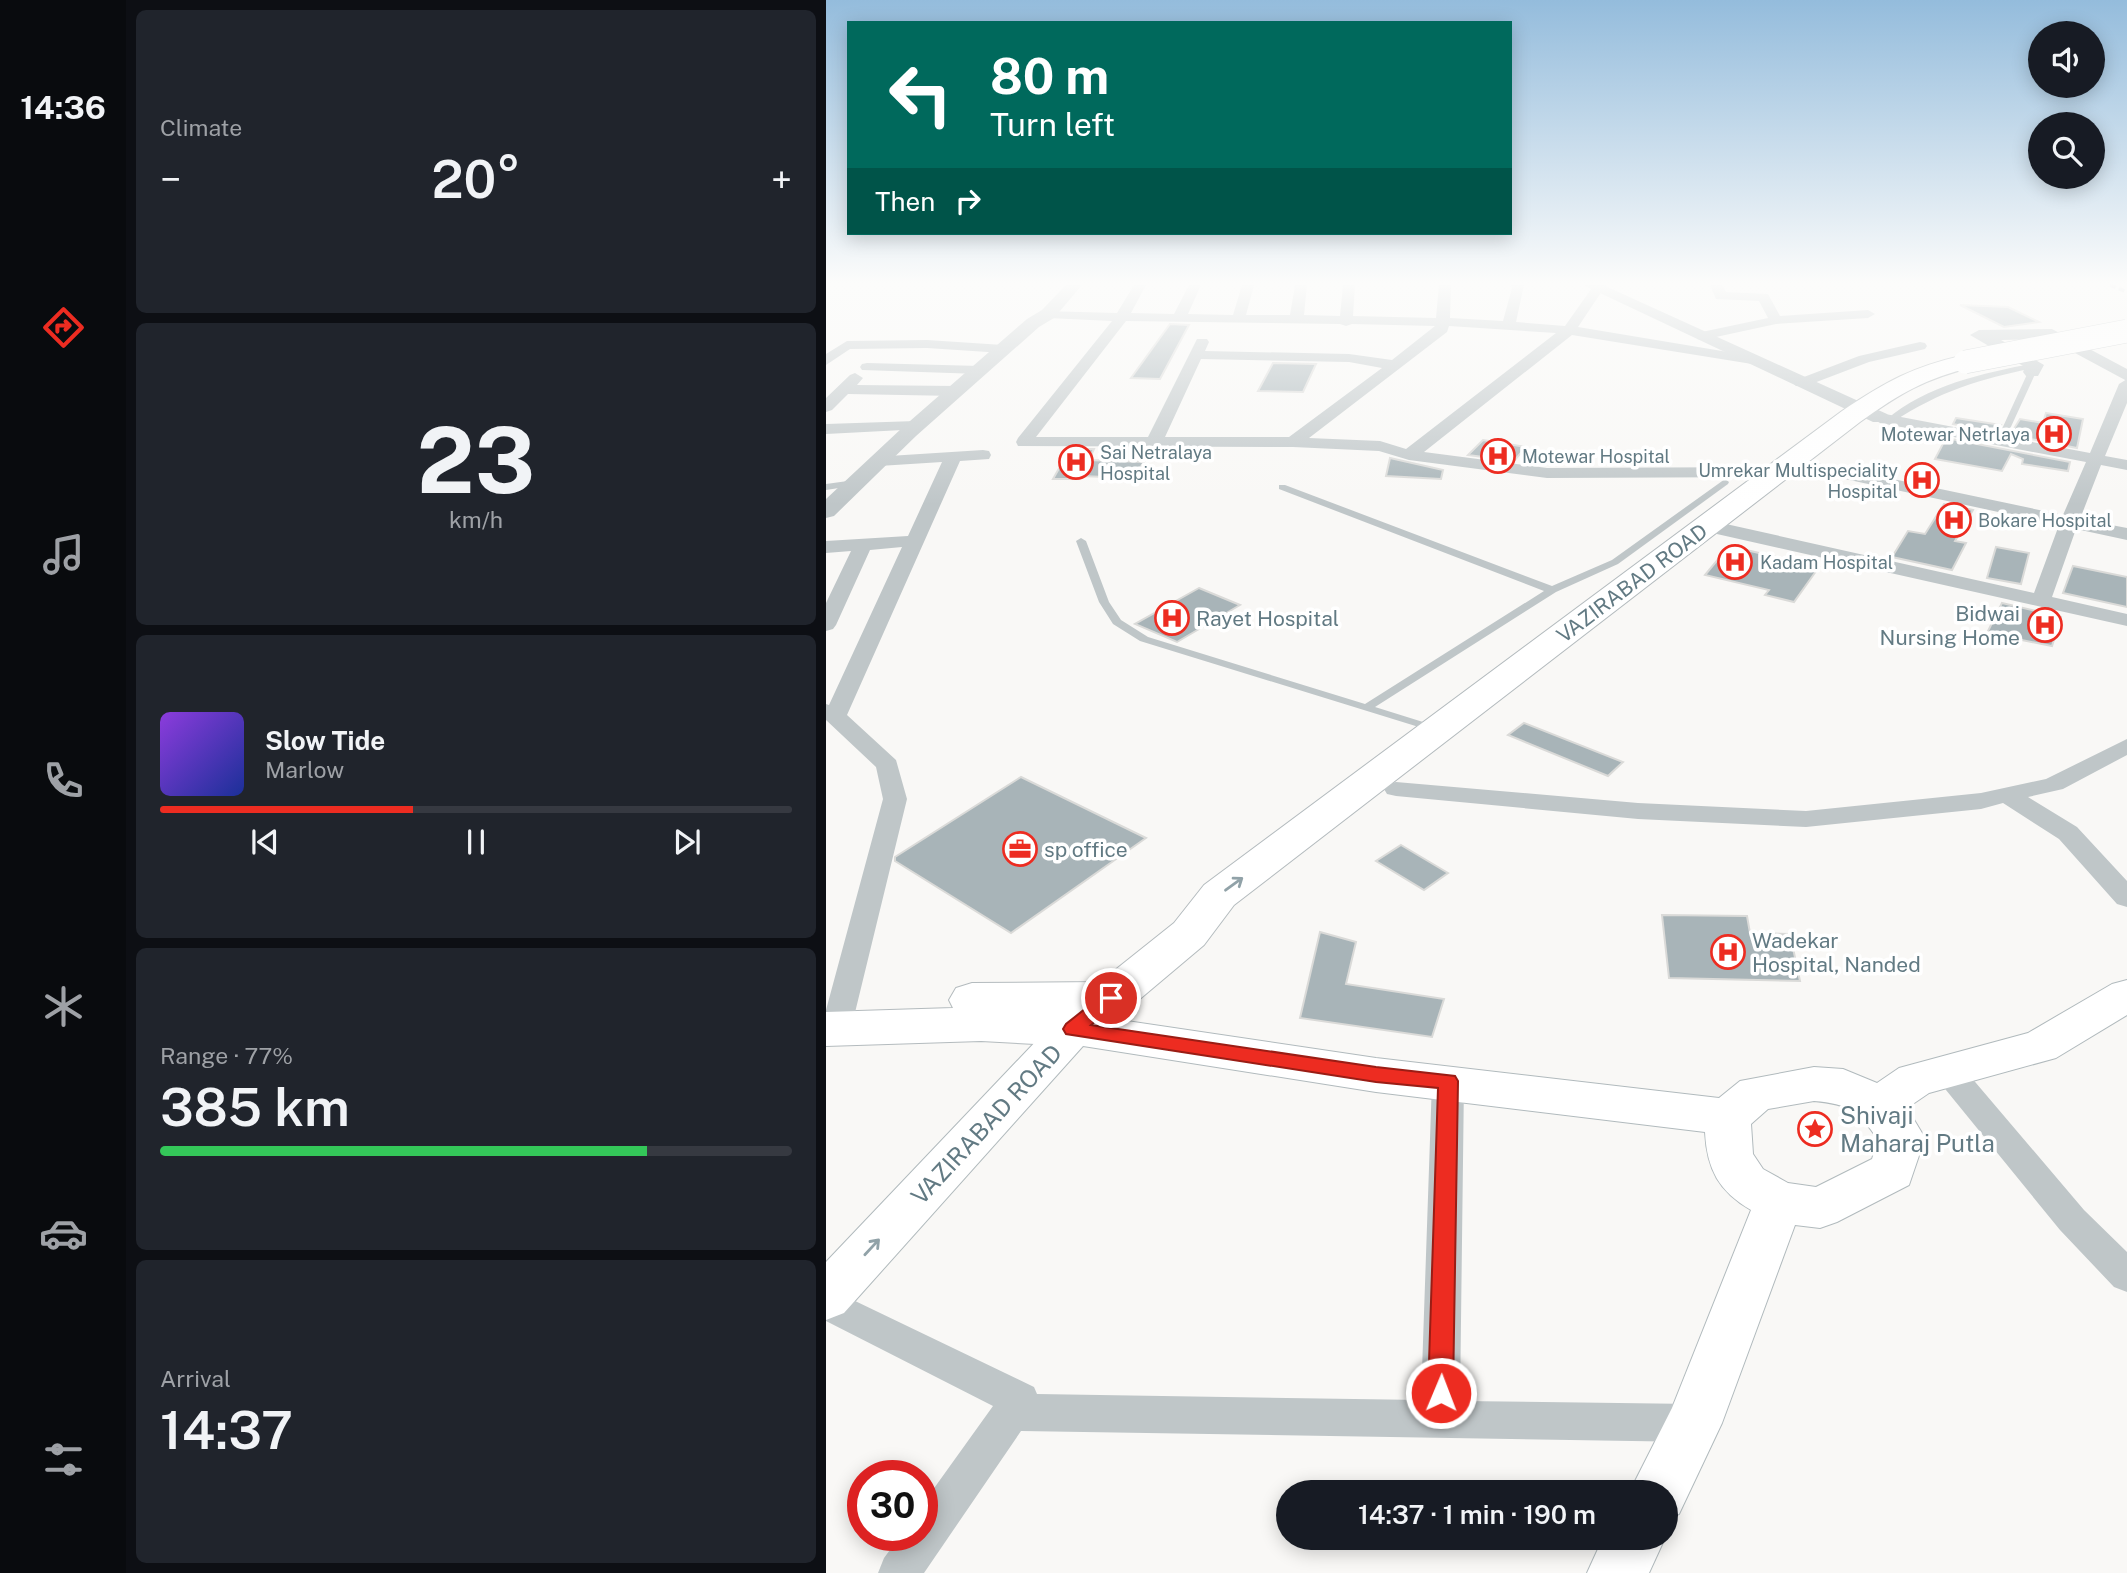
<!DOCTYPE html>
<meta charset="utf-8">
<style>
body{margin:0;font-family:"Public Sans",sans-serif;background:#20242c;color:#f1f3f6;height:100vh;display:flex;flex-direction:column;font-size:26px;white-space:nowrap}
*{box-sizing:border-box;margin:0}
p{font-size:23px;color:#9ea1a6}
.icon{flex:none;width:38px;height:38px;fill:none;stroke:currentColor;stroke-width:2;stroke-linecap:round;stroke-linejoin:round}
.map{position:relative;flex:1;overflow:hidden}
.panel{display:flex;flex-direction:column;gap:10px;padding:10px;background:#0d0f14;width:700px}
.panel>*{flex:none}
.hud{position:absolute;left:21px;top:21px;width:665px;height:214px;border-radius:0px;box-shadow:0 4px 18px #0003;background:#00695c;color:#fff;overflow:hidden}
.fabs{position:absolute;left:1202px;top:21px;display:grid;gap:14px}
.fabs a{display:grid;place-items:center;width:77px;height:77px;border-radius:50%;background:#171b24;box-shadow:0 4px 18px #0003;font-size:35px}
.speed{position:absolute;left:21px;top:1460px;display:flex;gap:14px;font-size:35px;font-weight:700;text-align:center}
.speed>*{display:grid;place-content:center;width:91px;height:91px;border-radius:50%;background:#171b24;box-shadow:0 4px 18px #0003;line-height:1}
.speed .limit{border:10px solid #d22;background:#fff;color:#111}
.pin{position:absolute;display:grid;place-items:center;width:60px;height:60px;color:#fff;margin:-30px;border:4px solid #fff;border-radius:50%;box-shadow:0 2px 7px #0007}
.me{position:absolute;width:77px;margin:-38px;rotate:1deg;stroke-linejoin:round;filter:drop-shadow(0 0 5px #0008)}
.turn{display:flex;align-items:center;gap:24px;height:147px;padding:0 28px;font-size:32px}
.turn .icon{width:91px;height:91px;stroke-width:2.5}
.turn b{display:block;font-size:49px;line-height:60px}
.then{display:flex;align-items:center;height:66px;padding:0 28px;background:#0003;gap:14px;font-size:26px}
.big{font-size:52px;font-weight:600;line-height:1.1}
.panel .tile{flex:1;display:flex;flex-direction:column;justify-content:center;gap:10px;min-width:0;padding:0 24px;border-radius:10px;background:#20242c}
.panel .dial{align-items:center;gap:0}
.dial b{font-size:91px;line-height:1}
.song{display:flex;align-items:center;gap:21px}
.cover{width:84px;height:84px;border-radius:10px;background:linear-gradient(135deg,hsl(270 70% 55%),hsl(230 70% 35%))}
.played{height:7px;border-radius:4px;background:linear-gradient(90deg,#ed2c21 40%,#363941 40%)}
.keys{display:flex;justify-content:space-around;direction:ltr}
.heat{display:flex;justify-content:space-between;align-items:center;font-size:38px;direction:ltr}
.charge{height:10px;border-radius:5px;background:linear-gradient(90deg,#34c759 77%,#363941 0)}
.trip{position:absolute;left:450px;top:1480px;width:402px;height:70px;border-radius:35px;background:#171b24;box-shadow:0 4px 18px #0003;font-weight:600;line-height:70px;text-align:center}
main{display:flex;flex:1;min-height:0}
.tabs{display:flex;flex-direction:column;width:126px;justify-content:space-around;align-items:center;background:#090b0e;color:#9ea1a6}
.tabs .icon{width:49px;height:49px}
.tabs .selected{color:#ed2c21}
.tabs b{font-size:32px;color:#f1f3f6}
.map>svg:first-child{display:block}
.building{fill:#a8b4b8;stroke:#dadad8;stroke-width:2}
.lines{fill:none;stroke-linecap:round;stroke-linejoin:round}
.secondary-casing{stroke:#b1babd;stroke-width:2}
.primary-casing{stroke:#b4bbbe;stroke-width:2}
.service{fill:#bfc6c8;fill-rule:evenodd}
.minor{fill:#bfc6c8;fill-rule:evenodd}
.tertiary{fill:#bfc6c8;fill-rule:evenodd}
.secondary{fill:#fff;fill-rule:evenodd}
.primary{fill:#fff;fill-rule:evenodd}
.rail{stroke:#a0aaaf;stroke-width:3.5;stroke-dasharray:6 3.5;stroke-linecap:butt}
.primary-bridge-casing{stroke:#b4bbbe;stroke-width:24;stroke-linecap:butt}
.primary-bridge{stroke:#fff;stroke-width:23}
.oneway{stroke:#91a2a8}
.route{fill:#ed2c21;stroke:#9a1d15;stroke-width:2}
.labels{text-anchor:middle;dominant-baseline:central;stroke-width:7;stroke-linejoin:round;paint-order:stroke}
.far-poi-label{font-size:18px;fill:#627a83;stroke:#fff;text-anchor:start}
.street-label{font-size:21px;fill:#627a83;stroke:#fff}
.poi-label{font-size:21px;fill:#627a83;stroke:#fff;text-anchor:start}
.near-poi-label{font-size:24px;fill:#627a83;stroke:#fff;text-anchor:start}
.near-street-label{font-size:24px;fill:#627a83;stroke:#fff}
</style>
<main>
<nav class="tabs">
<b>14:36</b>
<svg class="icon selected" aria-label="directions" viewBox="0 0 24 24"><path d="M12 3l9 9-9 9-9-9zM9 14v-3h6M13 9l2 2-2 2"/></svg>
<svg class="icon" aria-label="music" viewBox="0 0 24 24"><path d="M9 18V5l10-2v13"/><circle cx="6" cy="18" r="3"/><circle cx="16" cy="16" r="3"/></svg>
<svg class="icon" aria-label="phone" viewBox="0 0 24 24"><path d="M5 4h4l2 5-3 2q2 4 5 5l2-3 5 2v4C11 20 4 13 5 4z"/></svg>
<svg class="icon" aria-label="climate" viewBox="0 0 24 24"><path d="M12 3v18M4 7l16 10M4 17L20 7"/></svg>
<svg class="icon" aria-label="car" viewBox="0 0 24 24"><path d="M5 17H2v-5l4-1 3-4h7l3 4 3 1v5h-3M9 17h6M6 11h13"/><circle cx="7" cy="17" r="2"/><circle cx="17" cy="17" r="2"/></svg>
<svg class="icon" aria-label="filters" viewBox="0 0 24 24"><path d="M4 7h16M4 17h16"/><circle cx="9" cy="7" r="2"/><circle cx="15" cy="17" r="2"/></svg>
</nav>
<section class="panel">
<div class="tile"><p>Climate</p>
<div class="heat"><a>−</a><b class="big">20°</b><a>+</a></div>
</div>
<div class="tile dial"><b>23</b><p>km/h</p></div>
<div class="tile">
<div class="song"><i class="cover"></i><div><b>Slow Tide</b><p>Marlow</p></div></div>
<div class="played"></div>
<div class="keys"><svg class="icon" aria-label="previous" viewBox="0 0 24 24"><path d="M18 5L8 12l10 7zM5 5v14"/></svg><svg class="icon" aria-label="pause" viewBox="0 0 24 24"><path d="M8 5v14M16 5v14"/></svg><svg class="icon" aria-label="next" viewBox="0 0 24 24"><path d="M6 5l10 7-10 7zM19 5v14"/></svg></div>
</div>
<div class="tile"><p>Range · 77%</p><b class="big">385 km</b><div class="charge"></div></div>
<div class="tile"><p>Arrival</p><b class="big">14:37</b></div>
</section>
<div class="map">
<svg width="1301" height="1573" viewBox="0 0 1301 1573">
<rect width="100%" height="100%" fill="#f9f8f6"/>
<path class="building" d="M1134,305L1182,307L1213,322L1178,327Z
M344,324L363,325L334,379L305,378Z
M447,363L490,364L477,392L432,391Z
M1220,413L1257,419L1251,448L1184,435L1194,419L1217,423Z
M1130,418L1175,425L1171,433L1127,424Z
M1120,438L1244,462L1242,471L1196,464L1197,459L1185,454L1176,471L1109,459Z
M657,440L700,447L688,461L642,455Z
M244,449H268L263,460L318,462L307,478L254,476L252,479H227Z
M564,458L617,470L615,479L560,476Z
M1118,504L1147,510L1129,541L1140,543L1126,570L1066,557L1082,531L1099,534Z
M903,546L993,567L968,602L939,595L943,590L879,575Z
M1170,547L1203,553L1195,584L1161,578Z
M1247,566L1301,577V607L1237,593Z
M373,588L414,605L351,642L309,624Z
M1176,603L1235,617L1226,646L1161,633Z
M698,723L797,762L782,776L682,735Z
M195,777L320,838L185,933L69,861V857Z
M575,845L622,873L598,890L550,861Z
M836,915L921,916L924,933L964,934L974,981L843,978Z
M494,932L530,942L520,984L618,999L606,1037L474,1018Z"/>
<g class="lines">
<g class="secondary-casing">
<path id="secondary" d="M1301,980V1015L1230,1058L1103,1093L1081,1108L1099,1138L1083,1185L1011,1222L994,1228L969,1225L896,1423L853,1514L840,1519V1493H803L846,1408L925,1210C893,1191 881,1170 879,1132L550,1092L257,1046L18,1313L0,1320V1262L232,1018L247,1013L550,1058L893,1098L914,1081L988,1067L1017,1069L1051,1083L1073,1068L1202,1033L1286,984ZM988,1101C1023,1104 1033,1111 1052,1140L1046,1159L990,1187L962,1183L937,1169L927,1154L925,1124L942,1109Z
M777,1538H839L823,1573H761Z"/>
</g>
<g class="primary-casing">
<path id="primary" d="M1139,355L1147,357L1151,362L1147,367C1098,379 1075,393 1034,422L408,905L378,945L264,1041L247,1046L155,1041L0,1046V1012L127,1008L123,1000L130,988L146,983L274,982L348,923L378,885L1016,411C1061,381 1086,367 1139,355Z"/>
</g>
<path class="service" d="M1209,363L1213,365L1212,367C1155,379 1116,390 1067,422L1060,420C1100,385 1158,373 1209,363Z
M1203,370L1210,372L1178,442L1171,444L1170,442Z
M899,479L903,482L902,484L792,564L730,592L549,707L613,727L615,729L613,731L609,732L314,641L287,624L273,602L250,541L255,538L260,541L283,602L295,620L322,637L539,704L718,591L453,489V485H459L726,586L786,560Z
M29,480L33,483L32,485L0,490V484Z"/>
<path class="minor" d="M308,285H320L305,313L348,314L363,285H375L362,314L407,315L416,285H428L420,315H464L469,285H481L478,315L514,316L517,285H529L527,316L610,318L613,285H625L624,318L677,321L686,288L685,285H698L690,322L739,326L768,285H780L752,327L926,356L933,360L926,364L746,335L598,452L721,468L952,467L961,472L952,477L721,478L583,460L553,451L467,447L192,446L190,442L192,438L286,321L222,318L217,317V311L291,313ZM300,321L514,324L520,326L526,324L609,326L566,360L523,354L379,351L383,342L381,339H371L322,437H210ZM623,326L730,333L580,449L554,441L483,438L621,332ZM375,359L523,362L556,368L463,437H339Z
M884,285H896L900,292L942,294L954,316L1042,310L1049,314L1042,318L950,324L876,340L871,339V333L942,318L933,301L890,299Z
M101,340L177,345L184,349L177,353L101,348L24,349L0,365V354L21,341Z
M1094,342L1099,343L1101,346L1099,349L1043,362L980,386H970L967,383L970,380L1033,356Z
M41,363L154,366L161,370L154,374L36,370L34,367L36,364Z
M29,373L37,378L31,385L130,386L138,391L130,396L22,394L6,410L0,412V398L24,375Z
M1301,379V403L1279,456L1301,460V470L1275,465L1254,519L1301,528V540L1250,529L1226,597L1301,614V626L882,532L873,526L882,520L1208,593L1233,525L991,473L982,468L991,463L1237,515L1260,462L1054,423L1046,418L1054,413L1264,453L1293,384Z
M90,421L98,426L96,429L0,434V424Z
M157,450L163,451L165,455L163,459L134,461L21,715L70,760L81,799L25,1029L21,1037L10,1040L0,1037V1010L57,799L50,767L0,720V704L3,705L76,547L44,550L10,625L7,629L0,631V603L25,551L0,553V541L82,536L116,462L53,466L44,461L47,457Z
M1301,739V755L1237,789L1202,797L1251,827L1301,881V907L1291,904L1233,839L1177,803L1155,809L980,827L812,819L570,796L561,794L558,789L561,784L570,782L812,803L980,811L1155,793L1220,779Z
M1122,1059L1133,1063L1258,1210L1301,1252V1292L1288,1287L1234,1230L1111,1079L1106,1071L1111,1063Z
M622,1069L633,1073L638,1081L634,1401L868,1404L882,1410L888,1423L882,1436L868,1442L195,1431L98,1573H52L58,1558L75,1535H96V1505L167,1406L0,1321V1287L208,1387L211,1394L595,1400L606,1081L611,1073Z"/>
<path class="tertiary" d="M240,285H256L228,318L213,327L90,436L8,516L0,518V499L76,428L201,319L216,310Z
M757,285H777L1061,414L1064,418L1061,422H1047Z
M1226,329L1301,369V381L1223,339L1175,340L1218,365L1212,376H1200L1197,372L1199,367L1144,335L1153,330Z"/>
<use href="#secondary" class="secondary"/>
<use href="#primary" class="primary"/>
<path class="rail" d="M1284,285L1301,292"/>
<g class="primary-bridge-casing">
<path id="primary-bridge" d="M1139,362L1301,331"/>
</g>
<use href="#primary-bridge" class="primary-bridge"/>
</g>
<defs><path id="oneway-shaft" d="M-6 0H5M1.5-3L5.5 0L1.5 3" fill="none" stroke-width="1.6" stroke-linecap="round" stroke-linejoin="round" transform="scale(1.75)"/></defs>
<g class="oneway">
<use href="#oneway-shaft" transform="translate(408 884) rotate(-36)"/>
<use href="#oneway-shaft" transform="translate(46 1247) rotate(-47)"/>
</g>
<linearGradient id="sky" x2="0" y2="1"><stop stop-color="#94bcdc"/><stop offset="0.56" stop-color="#fcfcfb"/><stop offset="1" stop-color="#fcfcfb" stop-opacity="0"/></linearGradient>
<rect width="1301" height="505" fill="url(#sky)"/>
<path class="route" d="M285,991L292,993L295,998L292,1003L265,1025L550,1067L629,1076L632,1081L627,1393L624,1401L615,1405L606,1401L602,1393L612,1088L550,1082L240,1034L237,1029L240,1024L279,993Z"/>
<defs>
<g id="hospital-ring" transform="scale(1.75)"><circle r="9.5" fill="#fff" stroke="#ed2c21" stroke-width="1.5"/><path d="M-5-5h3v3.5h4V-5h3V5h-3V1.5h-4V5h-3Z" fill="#ed2c21"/></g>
<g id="office-ring" transform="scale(1.75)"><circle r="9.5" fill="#fff" stroke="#ed2c21" stroke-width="1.5"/><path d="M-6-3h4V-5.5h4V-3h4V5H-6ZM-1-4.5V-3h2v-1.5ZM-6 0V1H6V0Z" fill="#ed2c21"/></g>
<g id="sight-ring" transform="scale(1.75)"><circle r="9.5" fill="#fff" stroke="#ed2c21" stroke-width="1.5"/><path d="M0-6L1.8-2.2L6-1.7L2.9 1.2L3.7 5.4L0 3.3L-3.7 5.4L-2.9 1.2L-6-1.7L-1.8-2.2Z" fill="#ed2c21"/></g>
</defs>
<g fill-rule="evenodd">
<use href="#hospital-ring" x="1228" y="434"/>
<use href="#hospital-ring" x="672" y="456"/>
<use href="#hospital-ring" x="250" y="462"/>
<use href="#hospital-ring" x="1096" y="480"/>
<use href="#hospital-ring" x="1128" y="520"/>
<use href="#hospital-ring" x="909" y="562"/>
<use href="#hospital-ring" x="346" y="618"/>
<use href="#hospital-ring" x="1219" y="625"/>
<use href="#office-ring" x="194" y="849"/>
<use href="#hospital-ring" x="902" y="952"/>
<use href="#sight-ring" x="989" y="1129"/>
</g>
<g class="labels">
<g class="far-poi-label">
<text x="1204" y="434" text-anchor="end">Motewar Netrlaya</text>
<text x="274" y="452">Sai Netralaya<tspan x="274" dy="21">Hospital</tspan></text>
<text x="696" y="456">Motewar Hospital</text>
<text x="1072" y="470" text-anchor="end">Umrekar Multispeciality<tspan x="1072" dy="21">Hospital</tspan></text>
<text x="1152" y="520">Bokare Hospital</text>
<text x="934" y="562">Kadam Hospital</text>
</g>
<g class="street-label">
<text transform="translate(806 583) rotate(-37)">VAZIRABAD ROAD</text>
</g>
<g class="poi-label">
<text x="1194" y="613" text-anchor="end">Bidwai<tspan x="1194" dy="24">Nursing Home</tspan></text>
<text x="370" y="618">Rayet Hospital</text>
<text x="218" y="849">sp office</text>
<text x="926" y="940">Wadekar<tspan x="926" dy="24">Hospital, Nanded</tspan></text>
</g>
<g class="near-poi-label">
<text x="1014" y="1115">Shivaji<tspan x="1014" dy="28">Maharaj Putla</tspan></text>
</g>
<g class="near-street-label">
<text transform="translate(160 1124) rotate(-47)">VAZIRABAD ROAD</text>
</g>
</g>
</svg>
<div class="fabs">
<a><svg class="icon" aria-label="sound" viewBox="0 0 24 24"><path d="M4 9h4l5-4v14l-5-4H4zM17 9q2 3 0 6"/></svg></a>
<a><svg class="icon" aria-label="search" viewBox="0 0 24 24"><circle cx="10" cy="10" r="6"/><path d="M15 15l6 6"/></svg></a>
</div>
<div class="speed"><div class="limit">30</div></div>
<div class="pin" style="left:285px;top:998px;background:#d93025"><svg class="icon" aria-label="arrive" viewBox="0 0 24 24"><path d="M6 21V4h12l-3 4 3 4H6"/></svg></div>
<svg class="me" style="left:615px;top:1393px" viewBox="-20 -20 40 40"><circle r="17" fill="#ed2c21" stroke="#fff" stroke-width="3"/><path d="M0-11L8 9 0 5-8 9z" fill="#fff"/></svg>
<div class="trip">14:37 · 1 min · 190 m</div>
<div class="hud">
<div class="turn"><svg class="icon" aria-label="left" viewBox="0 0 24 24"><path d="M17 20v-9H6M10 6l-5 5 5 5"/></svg><div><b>80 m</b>Turn left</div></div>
<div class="then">Then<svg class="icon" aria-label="right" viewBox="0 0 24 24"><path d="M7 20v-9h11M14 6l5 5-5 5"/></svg></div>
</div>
</div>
</main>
